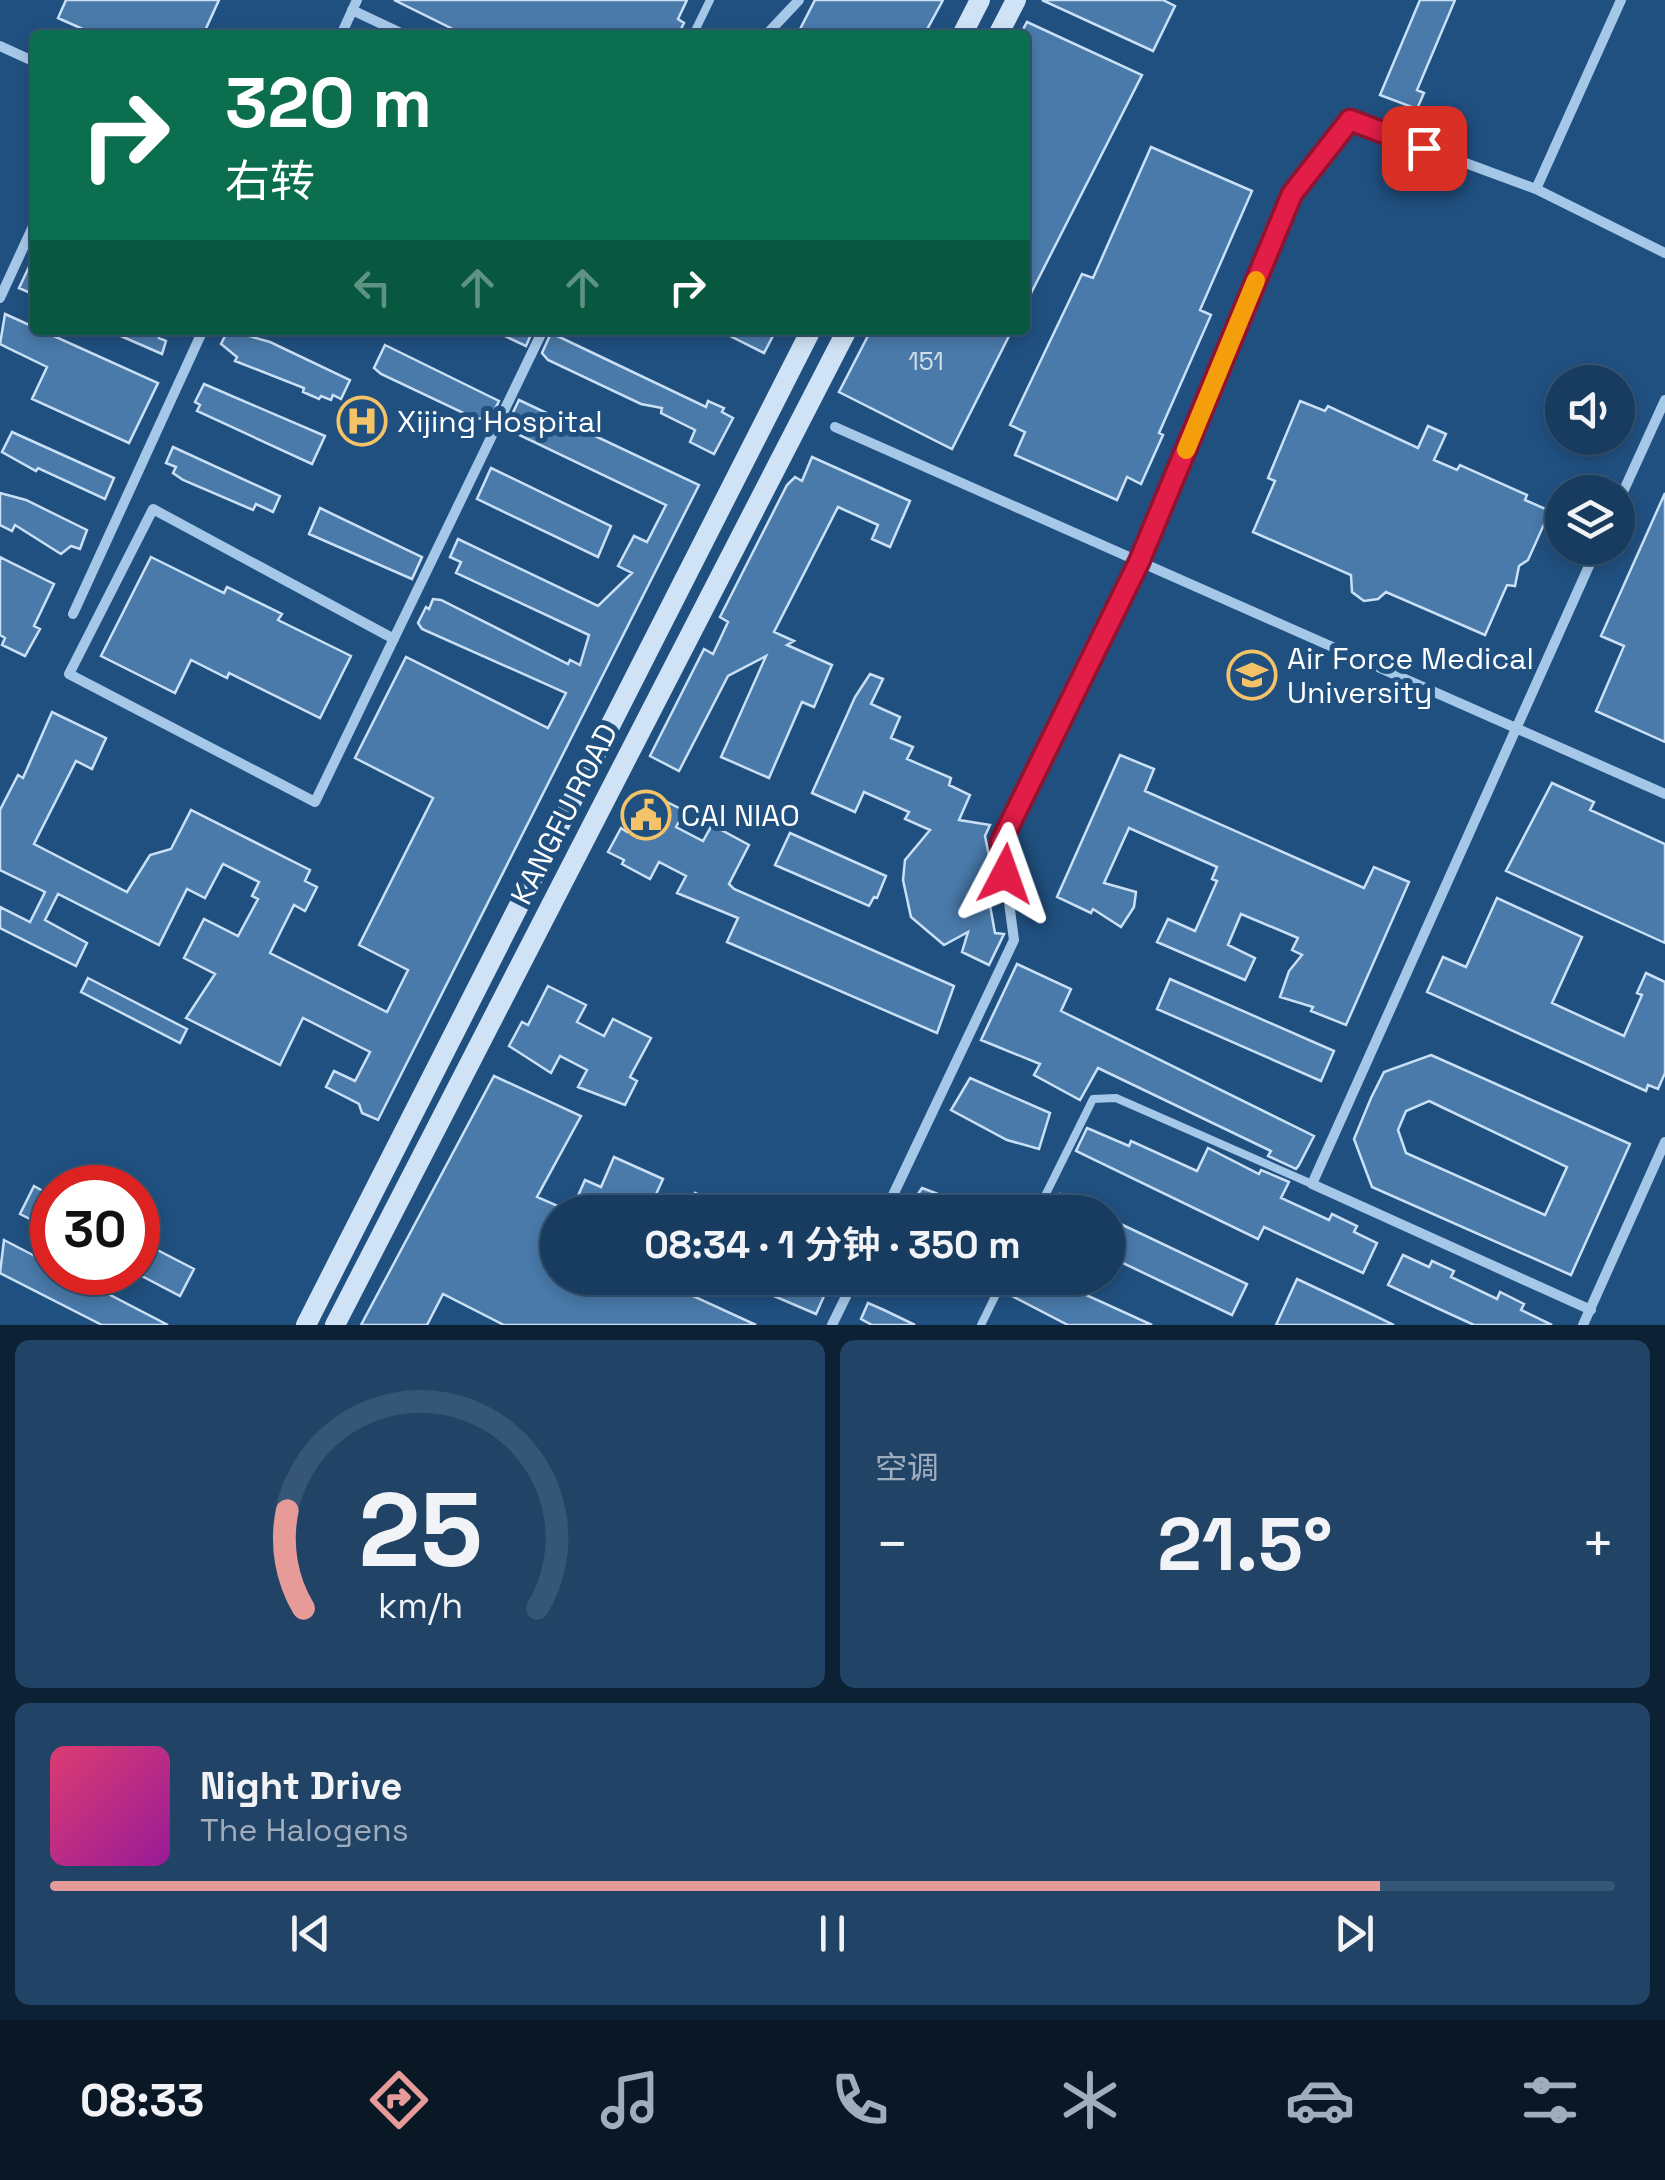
<!DOCTYPE html>
<html lang="zh">
<meta charset="utf-8">
<style>
body{margin:0;font-family:"Space Grotesk","Noto Sans SC",sans-serif;background:#214366;color:#f1f3f6;height:100vh;display:flex;flex-direction:column;font-size:38px;white-space:nowrap}
*{box-sizing:border-box;margin:0}
p{font-size:32px;color:#9fadbd}
.icon{flex:none;width:55px;height:55px;fill:none;stroke:currentColor;stroke-width:2;stroke-linecap:round;stroke-linejoin:round}
.map{position:relative;height:1325px;overflow:hidden}
.drawer{display:flex;flex-direction:column;gap:15px;padding:15px;background:#0d2135;flex:1}
.drawer>*{flex:none}
.banner{position:absolute;left:30px;top:30px;width:1000px;height:305px;border-radius:10px;box-shadow:0 5px 15px #0003,0 0 0 2px #365675;background:#0b6e4f;color:#fff;overflow:hidden}
.buttons{position:absolute;left:1545px;top:365px;display:grid;gap:20px}
.buttons a{display:grid;place-items:center;width:90px;height:90px;border-radius:50%;background:#183c60;box-shadow:0 5px 15px #0003,0 0 0 2px #365675;font-size:50px}
.speed{position:absolute;left:30px;top:1165px;display:flex;gap:20px;font-size:50px;font-weight:700;text-align:center}
.speed>*{display:grid;place-content:center;width:130px;height:130px;border-radius:50%;background:#183c60;box-shadow:0 5px 15px #0003,0 0 0 2px #365675;line-height:1}
.speed .limit{border:15px solid #d22;background:#fff;color:#111}
.pin{position:absolute;display:grid;place-items:center;width:85px;height:85px;color:#fff;margin:-42px;border-radius:20px;box-shadow:0 5px 15px #0006}
.me{position:absolute;width:110px;margin:-55px;rotate:4deg;stroke-linejoin:round;filter:drop-shadow(0 0 8px #0008)}
.turn{display:flex;align-items:center;gap:35px;height:210px;padding:0 30px;font-size:45px}
.turn .icon{width:130px;height:130px;stroke-width:2.5}
.turn b{display:block;font-size:70px;line-height:85px}
.lanes{display:flex;align-items:center;height:95px;padding:0 30px;background:#0003;justify-content:center;gap:50px;direction:ltr}
.lanes .off{opacity:.35}
.big{font-size:75px;font-weight:600;line-height:1.1}
.drawer .widget{flex:1;display:flex;flex-direction:column;justify-content:center;gap:15px;min-width:0;padding:0 35px;border-radius:15px;background:#214366}
.drawer .dial{align-items:center;gap:0}
.dial svg{height:260px;overflow:visible;fill:none;stroke:#365675;stroke-width:7;stroke-linecap:round;text-anchor:middle}
.dial text{fill:#f1f3f6;stroke:none}
.song{display:flex;align-items:center;gap:30px}
.cover{width:120px;height:120px;border-radius:15px;background:linear-gradient(135deg,hsl(340 70% 55%),hsl(300 70% 35%))}
.played{height:10px;border-radius:5px;background:linear-gradient(90deg,#e69b98 85%,#365675 85%)}
.keys{display:flex;justify-content:space-around;direction:ltr}
.heat{display:flex;justify-content:space-between;align-items:center;font-size:55px;direction:ltr}
.drawer .tiles{flex:1;display:grid;gap:15px;grid-template-columns:1fr 1fr}
.widget:last-child{grid-column:span 2}
.trip{position:absolute;left:540px;top:1195px;width:585px;height:100px;border-radius:50px;background:#183c60;box-shadow:0 5px 15px #0003,0 0 0 2px #365675;font-weight:600;line-height:100px;text-align:center}
.menu{display:flex;height:160px;justify-content:space-around;align-items:center;background:#0a1826;color:#9fadbd}
.menu .icon{width:70px;height:70px}
.menu .active{color:#e69b98}
.menu b{font-size:45px;color:#f1f3f6}
.map>svg:first-child{display:block}
.building{fill:#497aaa;stroke:#cae0f6;stroke-width:2.5;fill-rule:evenodd}
.lines{fill:none;stroke-linecap:round;stroke-linejoin:round}
.service{stroke:#a6c8e8;stroke-width:8}
.minor{stroke:#a6c8e8;stroke-width:10}
.secondary{stroke:#d0e3f6;stroke-width:20}
.route-casing{stroke:#92132f;stroke-width:25}
.route{stroke:#e11d48;stroke-width:18}
.slow{stroke:#f59e0b;stroke-width:18}
.labels{text-anchor:middle;dominant-baseline:central;stroke-width:10;stroke-linejoin:round;paint-order:stroke}
.number-label{font-size:25px;fill:#d2deea}
.poi-label{font-size:30px;fill:#fff;stroke:#205080;text-anchor:start}
.street-label{font-size:30px;fill:#fff;stroke:#205080}
</style>
<div class="map">
<svg width="1665" height="1325" viewBox="0 0 1665 1325">
<rect width="100%" height="100%" fill="#205080"/>
<path class="building" d="M66,0H219L203,35H96L58,18Z
M394,0H687L678,19L684,23L678,35H465Z
M815,0H943L924,35H797Z
M1042,0H1163L1175,6L1153,51Z
M1420,0H1455L1417,90L1424,93L1417,109L1380,95Z
M1027,22L1142,75L1025,305V35H1020Z
M1151,147L1252,191L1200,310L1211,315L1159,433L1163,435L1141,484L1127,477L1117,500L1015,455L1025,432L1010,425L1082,274L1093,278Z
M35,254V295L19,288Z
M5,314L158,383L129,443L32,399L47,367L0,344Z
M107,330H162L159,338L166,341L162,354Z
M228,330L270,342L350,380L341,399L333,395L331,400L321,396L319,399L303,392L304,388L235,361L237,357L221,344Z
M492,330H533L526,346Z
M718,330H776L764,353Z
M871,330H1012L952,449L839,392Z
M551,333L706,407L708,401L724,408L722,412L733,418L714,454L690,442L695,430L661,413L662,408L641,404L548,360L542,353Z
M385,345L499,401L491,417L476,419L381,374L374,368Z
M204,384L325,436L312,464L197,411L200,405L195,402Z
M519,400L699,485L378,1120L362,1113L359,1104L326,1087L334,1071L355,1081L370,1052L303,1018L280,1065L186,1018L215,974L184,958L204,919L238,936L258,899L252,896L259,882L223,864L205,898L187,889L159,945L58,894L45,920L87,943L76,966L0,928V907L30,922L45,892L0,870V810L18,775L23,778L52,712L106,738L92,769L76,761L34,844L127,892L150,855L171,849L191,810L310,870L305,881L317,887L305,911L294,905L270,953L387,1012L408,970L359,945L433,798L355,758L406,657L548,728L566,693L422,629L418,623L426,607L429,609L433,599L441,600L568,664L570,660L580,665L589,635L456,573L461,562L450,557L458,539L598,606L632,573L618,566L634,536L647,542L666,505L513,432L507,425Z
M1300,401L1325,411L1328,406L1418,448L1428,426L1446,434L1434,460L1457,470L1460,465L1527,495L1525,500L1550,511L1528,560L1519,566L1515,586L1507,585L1485,635L1386,592L1378,599L1364,601L1352,592L1351,575L1253,532L1275,481L1268,478Z
M12,432L114,478L105,499L38,468L36,471L2,452Z
M173,447L280,496L273,512L256,504L253,510L183,480L173,473L176,467L166,463Z
M812,457L910,501L890,547L872,539L878,525L838,507L774,632L794,641L787,645L832,665L814,707L802,702L769,778L721,757L766,656L728,676L679,771L650,756L704,649L713,654L728,622L720,617L787,485L795,477L802,481Z
M491,468L611,526L598,557L477,499Z
M0,493L26,500L87,530L80,549L71,546L61,554L15,525L12,531L0,525Z
M1665,493V742L1596,711L1624,646L1601,636Z
M320,508L422,557L412,579L309,534Z
M0,557L54,584L34,626L40,629L25,656L2,645L5,638L0,635Z
M151,557L224,593L227,587L282,614L278,620L351,656L320,718L229,673L227,678L191,660L175,693L101,656Z
M870,674L883,679L871,704L900,717L891,738L913,747L907,759L951,778L949,785L970,795L959,820L990,825L985,836L994,881L989,900L995,933L1004,934L989,965L962,952L968,932L944,945L911,917L903,880L905,860L930,830L905,819L909,812L864,792L855,812L812,793L855,697Z
M1120,755L1154,769L1145,791L1364,888L1374,867L1409,882L1346,1025L1311,1011L1313,1007L1280,997L1289,971L1302,955L1292,950L1298,938L1241,914L1228,945L1255,958L1245,980L1157,942L1168,919L1195,931L1217,881L1212,879L1217,867L1129,828L1104,883L1136,892L1134,907L1121,927L1093,909L1091,913L1057,897Z
M1552,783L1594,802L1590,810L1665,844V943L1506,871Z
M647,792L685,811L676,827L703,841L712,825L749,845L729,884L734,889L954,986L937,1033L727,942L738,918L677,893L686,876L659,862L650,879L622,864L624,860L608,852L621,828L627,832Z
M790,833L886,876L877,898L874,897L869,906L775,865Z
M1497,898L1582,937L1552,1003L1624,1036L1642,995L1637,993L1646,973L1665,982V1073L1658,1089L1648,1085L1646,1091L1427,992L1443,957L1466,967Z
M1017,964L1071,989L1061,1011L1314,1136L1299,1165L1296,1169L1268,1156L1271,1151L1098,1068L1080,1100L1034,1075L1040,1064L981,1040Z
M88,978L187,1029L180,1043L81,992Z
M1170,979L1334,1051L1321,1081L1157,1009Z
M548,986L586,1005L577,1022L604,1036L613,1019L651,1038L630,1077L637,1081L625,1105L578,1087L587,1070L560,1056L551,1073L509,1046L522,1022L528,1025Z
M1431,1055L1630,1144L1571,1275L1372,1187L1354,1139L1371,1098L1384,1072ZM1429,1101L1567,1167L1545,1215L1406,1153L1398,1130L1406,1111Z
M494,1076L581,1116L537,1197L558,1206V1278H654L756,1325H504L443,1294L427,1325H361Z
M970,1078L1050,1113L1039,1149L1007,1140L951,1110Z
M1087,1128L1129,1146L1131,1141L1197,1171L1208,1148L1259,1174L1261,1170L1289,1182L1281,1198L1329,1220L1332,1214L1357,1226L1354,1232L1377,1243L1363,1273L1264,1227L1258,1239L1076,1151Z
M614,1157L663,1179L648,1212H585L573,1207L585,1180L601,1187Z
M34,1186L52,1196V1230L20,1214Z
M922,1188L949,1198L968,1212H906Z
M695,1193L716,1202L740,1212H687Z
M1060,1194L1097,1212H1050Z
M1108,1218L1247,1284L1232,1315L1108,1256Z
M4,1240L52,1265V1272H66L168,1325H102L0,1273Z
M138,1240L194,1269L180,1296L138,1274Z
M1403,1255L1429,1267L1432,1261L1454,1271L1451,1277L1497,1299L1500,1292L1524,1304L1521,1310L1552,1325H1474L1437,1308L1388,1285Z
M732,1278H805L828,1287L816,1314Z
M1018,1278H1049L1152,1325H1068L1010,1295Z
M1297,1279L1361,1309L1394,1325H1276Z
M868,1303L884,1310L915,1325H872L861,1319Z"/>
<g class="lines">
<path class="service" d="M693,35L710,0
M1037,1212L1093,1099L1116,1098L1312,1184
M981,1325L1004,1278"/>
<path class="minor" d="M352,10L405,35
M341,35L357,0
M766,35L799,0
M0,46L35,62
M1536,189L1621,0
M0,298L35,222
M835,427L1665,794
M1618,503L1665,400
M73,614L203,330
M394,639L153,509L69,674L315,802L543,330
M885,1212L1014,940L1001,842L1139,562L1292,194L1349,120L1536,189L1665,253
M1591,1310L1312,1184L1597,548
M832,1325L855,1278
M1583,1325L1665,1142"/>
<path class="secondary" d="M962,35L980,0
M998,35L1016,0
M306,1325L811,330
M335,1325L847,330"/>
</g>
<g class="lines">
<g class="route-casing">
<path id="route" d="M1005,874L1001,842L1139,562L1292,194L1350,120L1424,148"/>
</g>
<use href="#route" class="route"/>
<path class="slow" d="M1186,450L1256,280"/>
</g>
<defs>
<g id="hospital-ring" transform="scale(2.5)"><circle r="9.5" fill="#205080" stroke="#f5c367" stroke-width="1.5"/><path d="M-5-5h3v3.5h4V-5h3V5h-3V1.5h-4V5h-3Z" fill="#f5c367"/></g>
<g id="university-ring" transform="scale(2.5)"><circle r="9.5" fill="#205080" stroke="#f5c367" stroke-width="1.5"/><path d="M0-5L7-2L0 1L-7-2ZM-4 1L0 2.5L4 1V4Q0 6-4 4Z" fill="#f5c367"/></g>
<g id="civic-ring" transform="scale(2.5)"><circle r="9.5" fill="#205080" stroke="#f5c367" stroke-width="1.5"/><path d="M-.6-6.5H3V-4.5H.6V-3L4-1V1h2V6H-6V1h2V-1L-.6-3ZM-1.2 2.5V6h2.4V2.5Z" fill="#f5c367"/></g>
</defs>
<g fill-rule="evenodd">
<use href="#hospital-ring" x="362" y="421"/>
<use href="#university-ring" x="1252" y="675"/>
<use href="#civic-ring" x="646" y="815"/>
</g>
<g class="labels">
<g class="number-label">
<text x="926" y="361">151</text>
</g>
<g class="poi-label">
<text x="397" y="421">Xijing Hospital</text>
<text x="1287" y="658">Air Force Medical<tspan x="1287" dy="34">University</tspan></text>
<text x="681" y="815">CAI NIAO</text>
</g>
<g class="street-label">
<text transform="translate(564 814) rotate(-63)">KANGFU ROAD</text>
</g>
</g>
</svg>
<div class="buttons">
<a><svg class="icon" aria-label="sound" viewBox="0 0 24 24"><path d="M4 9h4l5-4v14l-5-4H4zM17 9q2 3 0 6"/></svg></a>
<a><svg class="icon" aria-label="layers" viewBox="0 0 24 24"><path d="M12 4l9 5-9 5-9-5zM3 14l9 5 9-5"/></svg></a>
</div>
<div class="speed"><div class="limit">30</div></div>
<div class="pin" style="left:1424px;top:148px;background:#d93025"><svg class="icon" aria-label="arrive" viewBox="0 0 24 24"><path d="M6 21V4h12l-3 4 3 4H6"/></svg></div>
<svg class="me" style="left:1005px;top:874px" viewBox="-20 -20 40 40"><path d="M0-17L14 15 0 8-14 15z" fill="#e11d48" stroke="#fff" stroke-width="4"/></svg>
<div class="trip">08:34 · 1 分钟 · 350 m</div>
<div class="banner">
<div class="turn"><svg class="icon" aria-label="right" viewBox="0 0 24 24"><path d="M7 20v-9h11M14 6l5 5-5 5"/></svg><div><b>320 m</b>右转</div></div>
<div class="lanes"><svg class="icon off" aria-label="left" viewBox="0 0 24 24"><path d="M17 20v-9H6M10 6l-5 5 5 5"/></svg><svg class="icon off" aria-label="ahead" viewBox="0 0 24 24"><path d="M12 20V5M6 11l6-6 6 6"/></svg><svg class="icon off" aria-label="ahead" viewBox="0 0 24 24"><path d="M12 20V5M6 11l6-6 6 6"/></svg><svg class="icon" aria-label="right" viewBox="0 0 24 24"><path d="M7 20v-9h11M14 6l5 5-5 5"/></svg></div>
</div>
</div>
<section class="drawer">
<div class="tiles">
<div class="widget dial"><svg viewBox="0 0 100 80">
<path d="M14 69A42 42 0 1 1 86 69"/>
<path d="M14 69A42 42 0 0 1 9 39" stroke="#e69b98"/>
<text x="50" y="56" font-size="32" font-weight="700">25</text>
<text x="50" y="72" font-size="11">km/h</text>
</svg></div>
<div class="widget"><p>空调</p>
<div class="heat"><a>−</a><b class="big">21.5°</b><a>+</a></div>
</div>
<div class="widget">
<div class="song"><i class="cover"></i><div><b>Night Drive</b><p>The Halogens</p></div></div>
<div class="played"></div>
<div class="keys"><svg class="icon" aria-label="previous" viewBox="0 0 24 24"><path d="M18 5L8 12l10 7zM5 5v14"/></svg><svg class="icon" aria-label="pause" viewBox="0 0 24 24"><path d="M8 5v14M16 5v14"/></svg><svg class="icon" aria-label="next" viewBox="0 0 24 24"><path d="M6 5l10 7-10 7zM19 5v14"/></svg></div>
</div>
</div>
</section>
<nav class="menu">
<b>08:33</b>
<svg class="icon active" aria-label="directions" viewBox="0 0 24 24"><path d="M12 3l9 9-9 9-9-9zM9 14v-3h6M13 9l2 2-2 2"/></svg>
<svg class="icon" aria-label="music" viewBox="0 0 24 24"><path d="M9 18V5l10-2v13"/><circle cx="6" cy="18" r="3"/><circle cx="16" cy="16" r="3"/></svg>
<svg class="icon" aria-label="phone" viewBox="0 0 24 24"><path d="M5 4h4l2 5-3 2q2 4 5 5l2-3 5 2v4C11 20 4 13 5 4z"/></svg>
<svg class="icon" aria-label="climate" viewBox="0 0 24 24"><path d="M12 3v18M4 7l16 10M4 17L20 7"/></svg>
<svg class="icon" aria-label="car" viewBox="0 0 24 24"><path d="M5 17H2v-5l4-1 3-4h7l3 4 3 1v5h-3M9 17h6M6 11h13"/><circle cx="7" cy="17" r="2"/><circle cx="17" cy="17" r="2"/></svg>
<svg class="icon" aria-label="filters" viewBox="0 0 24 24"><path d="M4 7h16M4 17h16"/><circle cx="9" cy="7" r="2"/><circle cx="15" cy="17" r="2"/></svg>
</nav>
